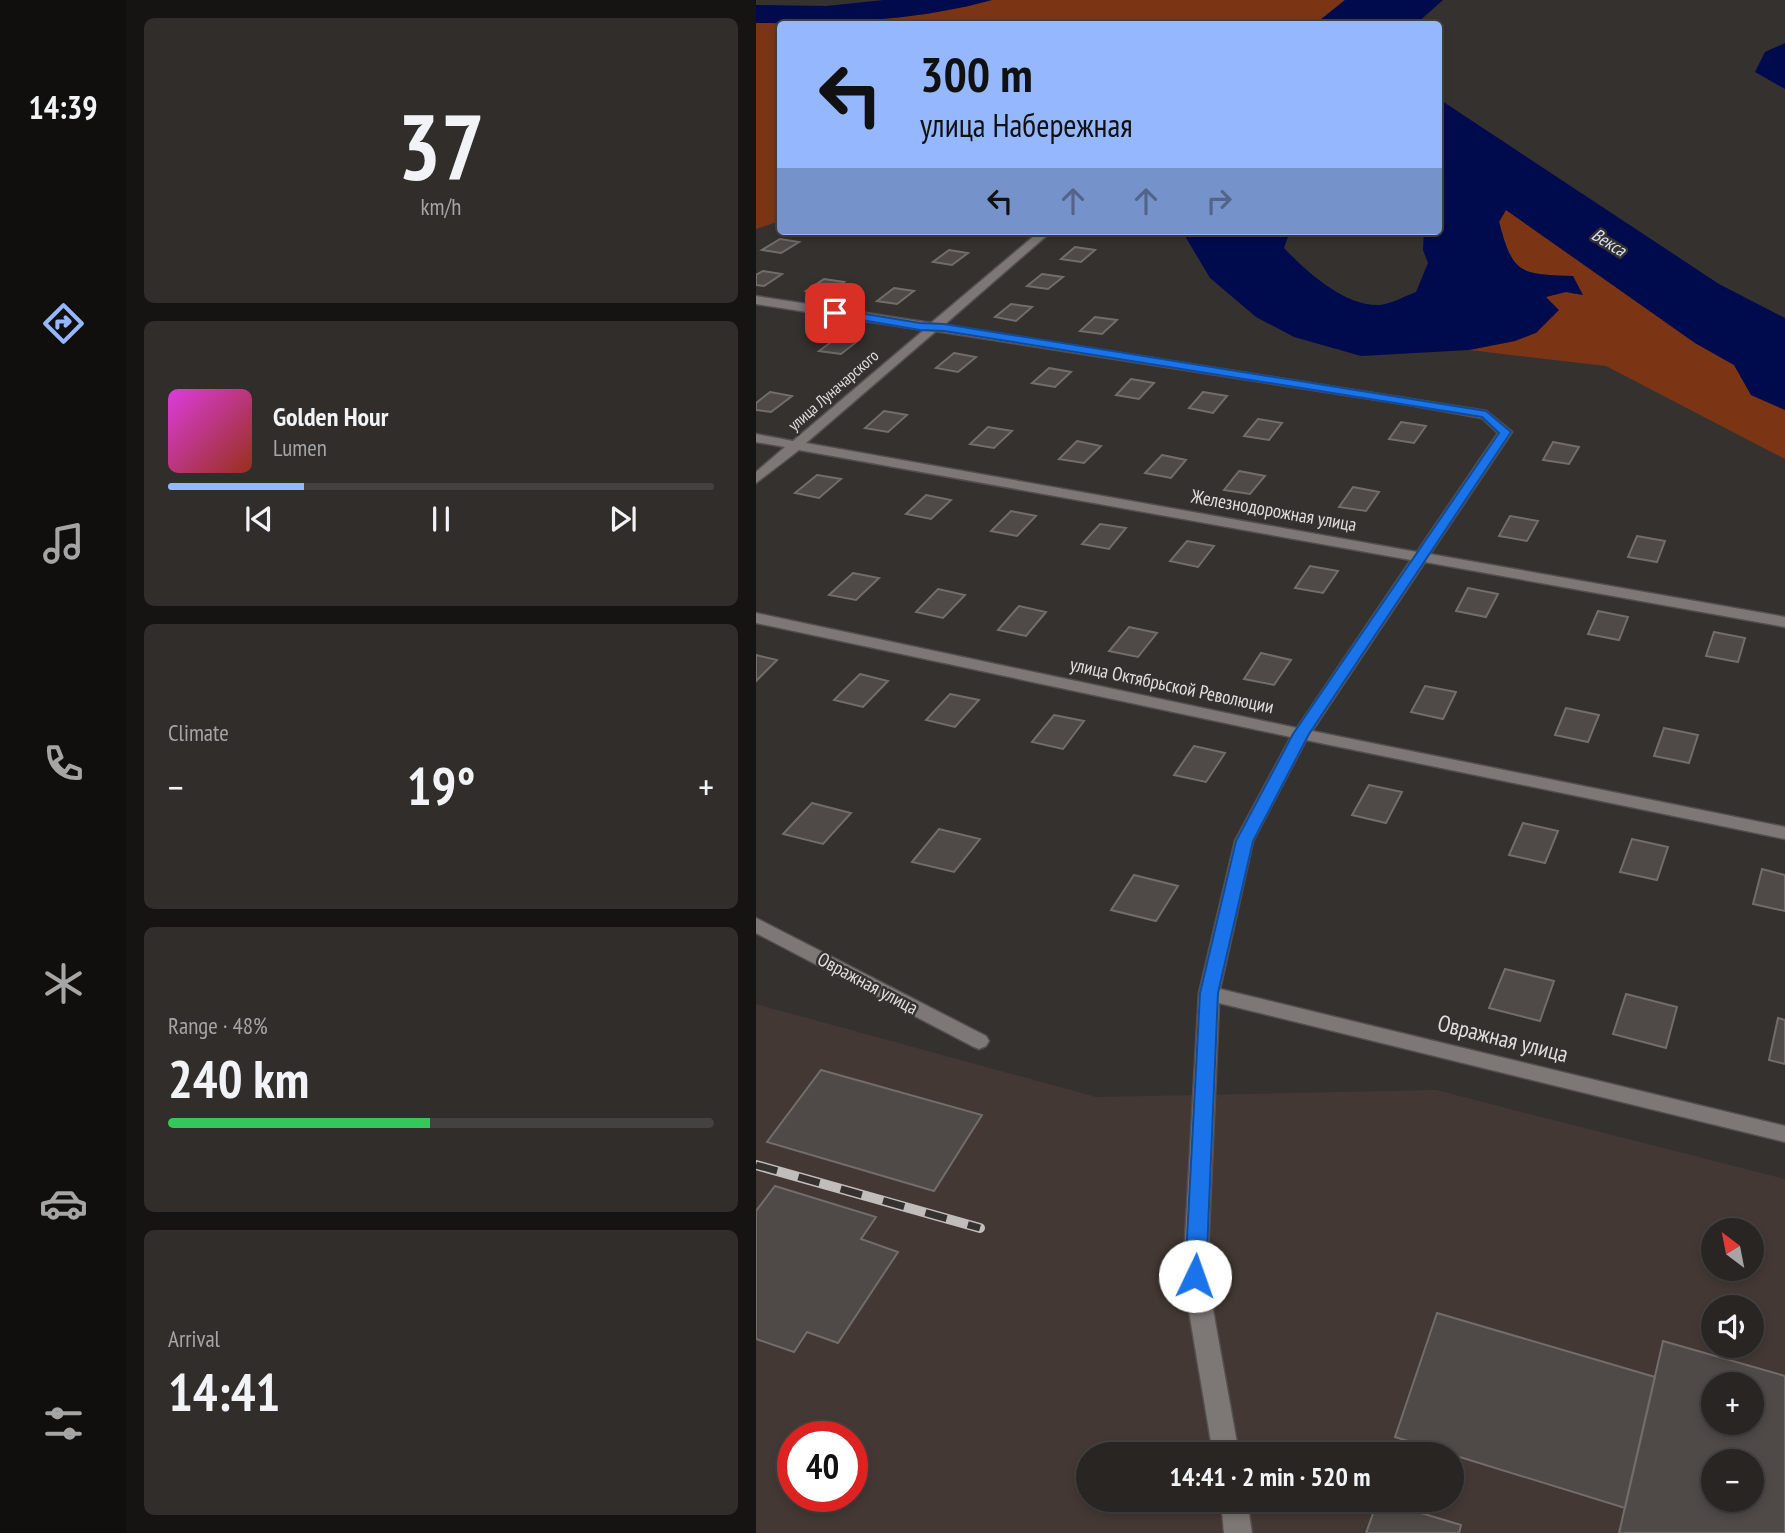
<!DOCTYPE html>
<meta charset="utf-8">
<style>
body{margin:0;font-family:"PT Sans Narrow",sans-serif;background:#302d2b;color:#f1f3f6;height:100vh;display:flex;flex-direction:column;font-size:26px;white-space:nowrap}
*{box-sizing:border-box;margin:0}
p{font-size:23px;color:#a5a5a6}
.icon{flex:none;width:38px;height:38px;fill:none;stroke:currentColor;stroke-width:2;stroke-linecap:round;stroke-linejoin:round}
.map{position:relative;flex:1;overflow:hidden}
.side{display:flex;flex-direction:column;gap:18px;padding:18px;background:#161413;width:630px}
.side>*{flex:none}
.hud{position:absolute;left:21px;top:21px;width:665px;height:214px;border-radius:7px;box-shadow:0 4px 10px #0003,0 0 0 2px #444241;background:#94b7fd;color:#111;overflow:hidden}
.needle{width:46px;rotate:328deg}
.buttons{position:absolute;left:945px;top:1218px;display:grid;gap:14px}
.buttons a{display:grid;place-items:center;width:63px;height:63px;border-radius:50%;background:#282523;box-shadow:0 4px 10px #0003,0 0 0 2px #444241;font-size:35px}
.speed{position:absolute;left:21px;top:1421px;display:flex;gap:14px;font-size:35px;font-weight:700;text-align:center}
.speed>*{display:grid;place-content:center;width:91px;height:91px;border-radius:50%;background:#282523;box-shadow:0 4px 10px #0003,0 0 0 2px #444241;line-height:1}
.speed .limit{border:10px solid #d22;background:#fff;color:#111}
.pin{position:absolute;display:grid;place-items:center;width:60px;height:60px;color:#fff;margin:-30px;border-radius:14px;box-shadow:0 4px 10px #0006}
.me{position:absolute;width:77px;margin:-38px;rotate:3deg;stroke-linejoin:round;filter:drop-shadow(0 0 5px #0008)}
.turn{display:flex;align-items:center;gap:24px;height:147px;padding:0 28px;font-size:32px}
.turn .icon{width:91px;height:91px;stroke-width:2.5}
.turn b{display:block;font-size:49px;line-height:60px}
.lanes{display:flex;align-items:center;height:66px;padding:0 28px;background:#0003;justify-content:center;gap:35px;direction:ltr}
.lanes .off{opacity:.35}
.big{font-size:52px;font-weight:700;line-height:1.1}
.side .tile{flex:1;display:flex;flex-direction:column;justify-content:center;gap:10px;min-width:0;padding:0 24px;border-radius:10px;background:#302d2b}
.side .dial{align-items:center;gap:0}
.dial b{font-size:91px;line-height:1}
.song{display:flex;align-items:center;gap:21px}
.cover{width:84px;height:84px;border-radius:10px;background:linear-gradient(135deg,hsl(300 70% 55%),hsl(10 70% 35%))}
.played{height:7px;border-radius:4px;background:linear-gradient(90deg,#94b7fd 25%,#444241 25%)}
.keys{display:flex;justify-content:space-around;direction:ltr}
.heat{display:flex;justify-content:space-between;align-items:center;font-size:38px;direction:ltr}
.charge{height:10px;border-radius:5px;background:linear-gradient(90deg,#34c759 48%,#444241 0)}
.trip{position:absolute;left:320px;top:1442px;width:388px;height:70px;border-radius:35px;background:#282523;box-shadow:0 4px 10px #0003,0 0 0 2px #444241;font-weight:700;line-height:70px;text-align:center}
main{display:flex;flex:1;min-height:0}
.tab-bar{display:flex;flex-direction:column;width:126px;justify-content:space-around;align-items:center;background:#100f0e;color:#a5a5a6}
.tab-bar .icon{width:49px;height:49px}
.tab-bar .selected{color:#94b7fd}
.tab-bar b{font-size:32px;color:#f1f3f6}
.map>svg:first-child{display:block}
.built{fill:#433834;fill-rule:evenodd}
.green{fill:#7b3515}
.water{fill:#000b4e}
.building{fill:#4f4a48;stroke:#726d6b;stroke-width:2;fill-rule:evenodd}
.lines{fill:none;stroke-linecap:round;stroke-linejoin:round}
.minor-casing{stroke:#544f4e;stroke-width:3}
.minor{fill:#7d7775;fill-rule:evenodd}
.rail-casing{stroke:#c0bdbb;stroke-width:10}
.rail{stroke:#35312f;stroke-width:7;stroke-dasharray:22;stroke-linecap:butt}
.route{fill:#1a73e8;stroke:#114b97;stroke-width:2}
.labels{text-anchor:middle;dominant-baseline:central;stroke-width:5;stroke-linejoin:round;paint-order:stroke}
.far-street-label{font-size:16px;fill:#e0dddc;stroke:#35312f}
.far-water-label{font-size:18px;font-style:italic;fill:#d6e0f5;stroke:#35312f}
.street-label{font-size:19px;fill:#e0dddc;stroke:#35312f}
.near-street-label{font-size:23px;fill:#e0dddc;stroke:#35312f}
</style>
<main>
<nav class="tab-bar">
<b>14:39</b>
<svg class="icon selected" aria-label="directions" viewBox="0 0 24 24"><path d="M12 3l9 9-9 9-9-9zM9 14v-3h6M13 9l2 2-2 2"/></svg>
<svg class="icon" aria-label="music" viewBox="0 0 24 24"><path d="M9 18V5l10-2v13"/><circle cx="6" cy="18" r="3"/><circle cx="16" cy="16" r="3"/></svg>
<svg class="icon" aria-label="phone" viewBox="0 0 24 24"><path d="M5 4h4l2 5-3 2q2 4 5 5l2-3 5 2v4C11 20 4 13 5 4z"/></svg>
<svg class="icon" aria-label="climate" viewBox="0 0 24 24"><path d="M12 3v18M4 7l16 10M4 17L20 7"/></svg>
<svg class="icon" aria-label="car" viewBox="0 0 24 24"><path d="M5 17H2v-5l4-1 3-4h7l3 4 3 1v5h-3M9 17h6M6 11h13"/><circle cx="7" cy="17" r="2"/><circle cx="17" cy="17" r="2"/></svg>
<svg class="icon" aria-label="filters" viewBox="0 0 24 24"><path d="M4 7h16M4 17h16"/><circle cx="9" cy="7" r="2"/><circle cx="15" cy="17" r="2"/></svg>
</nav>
<section class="side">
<div class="tile dial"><b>37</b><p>km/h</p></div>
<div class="tile">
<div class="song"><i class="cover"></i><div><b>Golden Hour</b><p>Lumen</p></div></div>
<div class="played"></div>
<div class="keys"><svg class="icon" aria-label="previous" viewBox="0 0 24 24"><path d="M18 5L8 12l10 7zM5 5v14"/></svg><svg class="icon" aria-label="pause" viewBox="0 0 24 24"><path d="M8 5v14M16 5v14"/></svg><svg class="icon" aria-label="next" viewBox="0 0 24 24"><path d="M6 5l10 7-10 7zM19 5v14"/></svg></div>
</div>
<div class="tile"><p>Climate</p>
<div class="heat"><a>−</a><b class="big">19°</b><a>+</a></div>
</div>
<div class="tile"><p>Range · 48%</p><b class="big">240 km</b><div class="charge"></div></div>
<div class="tile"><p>Arrival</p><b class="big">14:41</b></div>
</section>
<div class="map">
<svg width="1029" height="1533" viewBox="0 0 1029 1533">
<rect width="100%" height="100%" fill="#35312f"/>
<path class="built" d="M0,1004L340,1097L680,1090L1029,1179V1533H0ZM957,1230H996V1269H957ZM957,1307H996V1346H957ZM957,1384H996V1423H957ZM37,1437H96V1496H37ZM332,1454H696V1500H332ZM957,1461H996V1500H957Z"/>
<path class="green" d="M236,0H589L559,24H24V221L0,229V23C78,24 160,21 236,0Z
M750,210L939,343L978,365L995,395L1029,410V459L850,366L713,350L759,341L789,297L810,292L826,295L817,276C764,274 757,275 743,221Z"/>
<path class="water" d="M128,0H236C160,21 78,24 0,23V5L70,6Z
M589,0H687L660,24H559Z
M1029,43V89L999,72L1009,52Z
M683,99L963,284L1029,318V410L995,395L978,365L939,343L750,210L743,222C757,275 764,274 817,276L827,295L810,292L790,297L803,310L780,333L759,341L713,350L605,356L538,337L500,317L454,278L426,231H534L528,248C550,271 589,307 624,305C635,304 649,296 660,292L672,263L667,250L668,231H682Z"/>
<path class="building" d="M24,239L43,242L25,253L6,250Z
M319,247L339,250L325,262L305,259Z
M193,250L212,253L196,265L177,262Z
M7,271L26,274L8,286L0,285V275Z
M286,274L307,277L292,289L271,286Z
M68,279L88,282L70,295L50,291Z
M138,288L158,291L141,304L121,301Z
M255,304L276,307L260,321L239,317Z
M339,317L361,320L346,334L324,331Z
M82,337L103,340L85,354L63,351Z
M198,353L220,357L202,372L180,368Z
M293,368L315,372L299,387L276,383Z
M375,379L398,383L383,399L360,395Z
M14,392L36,396L15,412L0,410V403Z
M447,392L471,396L457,413L433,408Z
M128,411L151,415L132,432L109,428Z
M502,419L526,423L513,440L488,436Z
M645,422L670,426L658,443L633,439Z
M232,427L256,431L238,448L214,444Z
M321,441L345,446L328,463L303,459Z
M797,442L823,447L813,464L787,460Z
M406,455L430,460L415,478L389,473Z
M483,471L509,476L494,494L468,490Z
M61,475L85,479L63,498L39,493Z
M597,487L623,492L610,511L583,507Z
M170,495L195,500L175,519L150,514Z
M255,511L280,516L261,536L235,531Z
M754,516L782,521L771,541L743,536Z
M344,524L370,528L353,549L326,544Z
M881,536L909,541L901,562L872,557Z
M431,541L458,546L442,567L414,561Z
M554,566L582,571L567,593L539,588Z
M97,573L123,578L100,600L73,595Z
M712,588L742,594L730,617L700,611Z
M182,589L209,595L187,618L160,612Z
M263,606L290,612L270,636L242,630Z
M842,611L872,617L863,640L832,634Z
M373,627L401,633L382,657L353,651Z
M958,632L989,638L982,662L950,656Z
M505,653L535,660L518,685L488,679Z
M0,655L21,660L0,681Z
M104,674L132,681L107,707L78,700Z
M669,686L700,692L687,719L655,712Z
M194,694L223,700L199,727L170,720Z
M810,708L843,715L832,742L799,735Z
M298,715L328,721L307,749L276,742Z
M908,728L942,735L933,763L898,756Z
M438,746L469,753L450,782L418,775Z
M613,785L646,792L630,823L596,815Z
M56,803L95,813L67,844L27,834Z
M767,823L802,831L789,863L753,855Z
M183,829L224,839L198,872L156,862Z
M876,839L912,847L901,880L864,872Z
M1006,869L1029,875V911L997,904Z
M378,875L422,886L400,921L355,910Z
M749,969L798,981L784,1021L733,1008Z
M870,994L921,1007L910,1048L857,1034Z
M1022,1018L1029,1020V1064L1013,1060Z
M65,1070L226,1115L178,1191L11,1142Z
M19,1186L120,1217L105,1239L142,1252L82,1343L51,1332L38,1352L0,1339V1211Z
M681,1313L899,1377L869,1508L639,1437Z
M907,1341L1029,1376V1533H863ZM957,1384H996V1423H957ZM957,1461H996V1500H957Z
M622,1500L705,1525L703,1533H610Z"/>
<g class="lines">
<g class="minor-casing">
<path id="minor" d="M284,231H296L188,325L730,411L756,432L674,554L1029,617V627L669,562L556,731L1029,827V839L550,740L497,841L464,989L1029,1126V1142L463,1003L451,1276L483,1454H457L427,1276L443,993L479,841L535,737L0,623V613L541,728L655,560L43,450L0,483V472L29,447L0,442V434L37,441L168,330L0,304V296L175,323ZM180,331L654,405L726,418L742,433L661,552L50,443Z
M0,918L230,1036L233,1041L230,1046L223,1049L216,1046L0,933Z
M465,1500H491L496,1533H468Z"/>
</g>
<use href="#minor" class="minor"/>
<g class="rail-casing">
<path id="rail" d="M0,1165L224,1228"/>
</g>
<use href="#rail" class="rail"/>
</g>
<path class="route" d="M79,309L164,323L188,324L730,411L755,432L553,734L497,841L462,993L450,1276L447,1283L439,1285L432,1283L429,1276L444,993L480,841L537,734L743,433L726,417L188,331L164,330L76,315V310Z"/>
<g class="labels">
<g class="far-street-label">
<text transform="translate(77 390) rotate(-41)">улица Луначарского</text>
</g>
<g class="far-water-label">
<text transform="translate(853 242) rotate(32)">Векса</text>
</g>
<g class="street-label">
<text transform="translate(518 510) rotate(10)">Железнодорожная улица</text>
<text transform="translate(416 685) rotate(12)">улица Октябрьской Революции</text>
<text transform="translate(112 983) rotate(28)">Овражная улица</text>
</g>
<g class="near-street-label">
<text transform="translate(747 1038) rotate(14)">Овражная улица</text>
</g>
</g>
</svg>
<div class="buttons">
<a><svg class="needle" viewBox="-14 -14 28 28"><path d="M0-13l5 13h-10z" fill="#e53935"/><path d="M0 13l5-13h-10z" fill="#a5a5a6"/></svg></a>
<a><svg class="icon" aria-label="sound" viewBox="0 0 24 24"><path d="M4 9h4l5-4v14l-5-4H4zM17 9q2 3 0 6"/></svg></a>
<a>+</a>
<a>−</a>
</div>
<div class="speed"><div class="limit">40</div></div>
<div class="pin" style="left:79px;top:313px;background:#d93025"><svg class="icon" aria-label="arrive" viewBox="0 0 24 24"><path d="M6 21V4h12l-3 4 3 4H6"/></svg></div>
<svg class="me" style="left:439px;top:1276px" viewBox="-20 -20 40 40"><circle r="19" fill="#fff"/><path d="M0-13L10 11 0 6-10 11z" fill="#1a73e8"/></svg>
<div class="trip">14:41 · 2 min · 520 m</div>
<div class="hud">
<div class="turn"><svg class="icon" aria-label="left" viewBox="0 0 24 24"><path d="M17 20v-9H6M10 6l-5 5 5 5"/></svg><div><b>300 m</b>улица Набережная</div></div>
<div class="lanes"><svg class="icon" aria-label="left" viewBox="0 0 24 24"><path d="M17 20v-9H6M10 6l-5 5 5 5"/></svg><svg class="icon off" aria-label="ahead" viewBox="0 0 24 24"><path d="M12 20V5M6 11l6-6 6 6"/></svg><svg class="icon off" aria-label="ahead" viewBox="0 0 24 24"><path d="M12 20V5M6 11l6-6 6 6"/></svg><svg class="icon off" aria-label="right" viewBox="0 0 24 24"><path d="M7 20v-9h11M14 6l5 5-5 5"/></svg></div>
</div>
</div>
</main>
